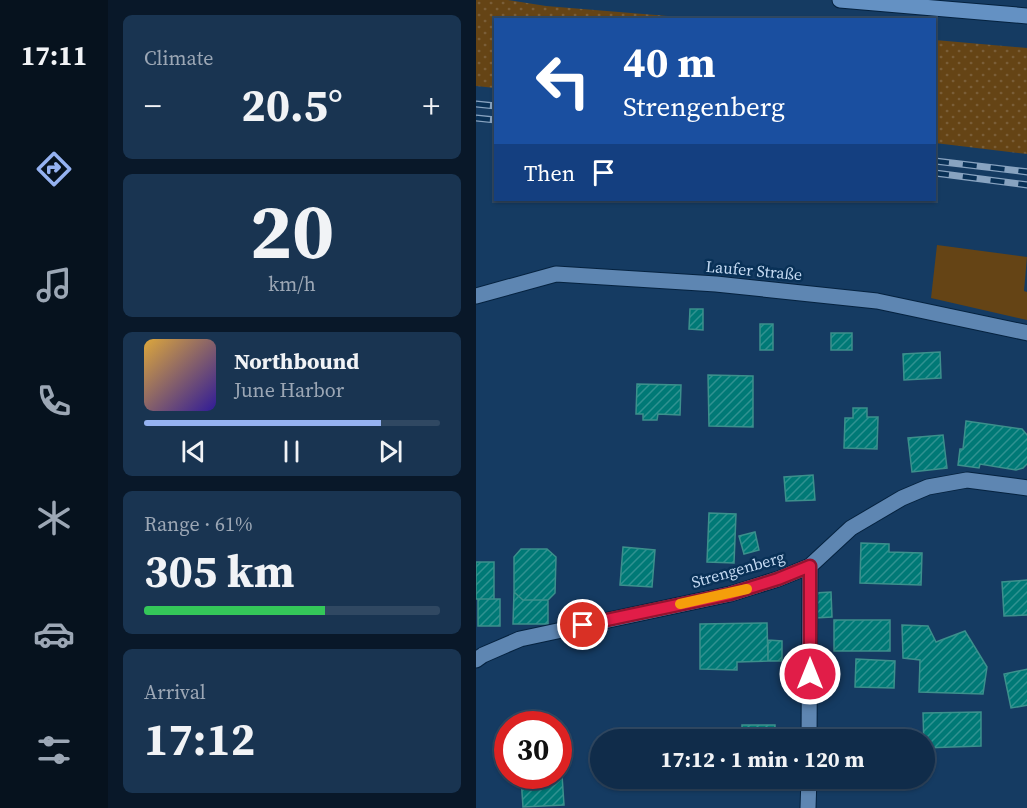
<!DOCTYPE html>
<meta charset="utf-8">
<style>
body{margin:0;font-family:"Source Serif 4",serif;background:#193451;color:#f1f3f6;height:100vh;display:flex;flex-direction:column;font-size:22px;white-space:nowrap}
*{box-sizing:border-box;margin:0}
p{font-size:20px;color:#9ca7b5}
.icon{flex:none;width:33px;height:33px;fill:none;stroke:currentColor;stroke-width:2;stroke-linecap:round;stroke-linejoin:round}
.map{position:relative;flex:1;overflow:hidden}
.panel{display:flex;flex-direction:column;gap:15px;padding:15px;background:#091829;width:368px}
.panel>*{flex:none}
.top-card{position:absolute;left:18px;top:18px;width:442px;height:183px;border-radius:0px;box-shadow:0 2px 4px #0004,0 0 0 2px #304862;background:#1a4fa0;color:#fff;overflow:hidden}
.speed{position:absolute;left:18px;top:711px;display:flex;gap:12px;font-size:30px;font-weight:700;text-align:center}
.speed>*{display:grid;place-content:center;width:78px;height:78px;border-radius:50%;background:#102c4a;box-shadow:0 2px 4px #0004,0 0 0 2px #304862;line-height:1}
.speed .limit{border:9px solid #d22;background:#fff;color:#111}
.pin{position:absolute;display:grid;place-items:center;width:51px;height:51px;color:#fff;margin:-26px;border:3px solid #fff;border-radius:50%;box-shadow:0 2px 6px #0007}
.me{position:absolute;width:66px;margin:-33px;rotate:0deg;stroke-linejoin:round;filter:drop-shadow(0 0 4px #0008)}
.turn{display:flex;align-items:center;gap:21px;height:126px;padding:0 30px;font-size:27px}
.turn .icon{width:78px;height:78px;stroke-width:2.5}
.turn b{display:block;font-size:42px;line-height:51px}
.then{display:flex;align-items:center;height:57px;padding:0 30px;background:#0003;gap:12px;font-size:22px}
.big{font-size:45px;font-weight:700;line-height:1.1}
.panel .widget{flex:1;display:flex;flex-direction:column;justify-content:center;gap:9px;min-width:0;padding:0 21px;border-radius:9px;background:#193451}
.panel .dial{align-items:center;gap:0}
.dial b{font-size:78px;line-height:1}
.song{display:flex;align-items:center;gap:18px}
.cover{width:72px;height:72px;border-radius:9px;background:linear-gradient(135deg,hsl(40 70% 55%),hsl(250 70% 35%))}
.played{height:6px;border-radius:3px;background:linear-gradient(90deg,#95b2f1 80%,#304862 80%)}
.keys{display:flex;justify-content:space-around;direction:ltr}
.heat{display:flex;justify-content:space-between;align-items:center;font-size:33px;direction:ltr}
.charge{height:9px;border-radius:4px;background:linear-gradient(90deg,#34c759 61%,#304862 0)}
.trip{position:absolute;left:114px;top:729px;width:345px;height:60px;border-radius:30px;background:#102c4a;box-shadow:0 2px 4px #0004,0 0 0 2px #304862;font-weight:700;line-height:60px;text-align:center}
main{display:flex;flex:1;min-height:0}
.dock{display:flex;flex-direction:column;width:108px;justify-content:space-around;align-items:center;background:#06121e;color:#9ca7b5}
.dock .icon{width:42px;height:42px}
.dock .selected{color:#95b2f1}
.dock b{font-size:27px;color:#f1f3f6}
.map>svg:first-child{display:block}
.grass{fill:url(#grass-dots)}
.pitch{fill:#654415}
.building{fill:url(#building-hatch);stroke:#3c908c;stroke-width:1.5}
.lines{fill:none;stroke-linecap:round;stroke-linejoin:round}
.street-casing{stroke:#05223f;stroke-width:17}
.primary-casing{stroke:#05223f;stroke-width:17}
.street{stroke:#5e86b2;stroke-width:15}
.primary{stroke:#6491c3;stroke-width:15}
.rail-casing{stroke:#88a3c0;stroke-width:7}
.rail{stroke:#093157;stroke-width:4.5;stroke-dasharray:14;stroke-linecap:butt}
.route-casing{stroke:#92132f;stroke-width:15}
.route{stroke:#e11d48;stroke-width:10}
.slow{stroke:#f59e0b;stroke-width:10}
.labels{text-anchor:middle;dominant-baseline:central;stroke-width:5;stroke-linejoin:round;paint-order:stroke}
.street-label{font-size:16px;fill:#c6dbf3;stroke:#093157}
</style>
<main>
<nav class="dock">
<b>17:11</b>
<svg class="icon selected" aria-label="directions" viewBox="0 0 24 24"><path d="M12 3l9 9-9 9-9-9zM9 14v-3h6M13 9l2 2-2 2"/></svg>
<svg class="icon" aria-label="music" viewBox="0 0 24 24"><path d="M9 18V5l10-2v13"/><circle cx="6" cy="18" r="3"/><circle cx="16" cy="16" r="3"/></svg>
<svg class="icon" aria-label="phone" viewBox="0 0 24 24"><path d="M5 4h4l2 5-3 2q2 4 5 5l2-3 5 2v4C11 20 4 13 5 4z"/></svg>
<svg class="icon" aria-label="climate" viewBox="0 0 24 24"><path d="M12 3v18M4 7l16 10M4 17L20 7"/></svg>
<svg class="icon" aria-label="car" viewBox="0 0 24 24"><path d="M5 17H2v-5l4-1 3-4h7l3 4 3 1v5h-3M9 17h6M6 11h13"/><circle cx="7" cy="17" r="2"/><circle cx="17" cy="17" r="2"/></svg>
<svg class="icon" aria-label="filters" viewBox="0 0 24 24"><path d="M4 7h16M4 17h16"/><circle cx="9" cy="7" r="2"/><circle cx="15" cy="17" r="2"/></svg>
</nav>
<section class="panel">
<div class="widget"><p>Climate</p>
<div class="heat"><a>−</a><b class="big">20.5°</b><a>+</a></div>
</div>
<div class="widget dial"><b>20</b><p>km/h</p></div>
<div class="widget">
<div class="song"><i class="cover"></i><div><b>Northbound</b><p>June Harbor</p></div></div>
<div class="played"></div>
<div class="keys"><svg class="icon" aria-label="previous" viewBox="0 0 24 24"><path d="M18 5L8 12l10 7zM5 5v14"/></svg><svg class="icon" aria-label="pause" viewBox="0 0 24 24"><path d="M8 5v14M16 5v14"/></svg><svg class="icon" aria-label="next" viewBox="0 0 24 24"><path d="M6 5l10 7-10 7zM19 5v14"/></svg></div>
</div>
<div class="widget"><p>Range · 61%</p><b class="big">305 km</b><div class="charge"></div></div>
<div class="widget"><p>Arrival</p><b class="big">17:12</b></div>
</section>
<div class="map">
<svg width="552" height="808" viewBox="0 0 552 808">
<defs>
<pattern id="grass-dots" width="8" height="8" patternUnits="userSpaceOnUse" patternTransform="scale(1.5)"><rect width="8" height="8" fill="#654415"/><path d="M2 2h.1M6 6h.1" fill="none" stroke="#7a5e38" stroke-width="1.8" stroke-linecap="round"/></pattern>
<pattern id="building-hatch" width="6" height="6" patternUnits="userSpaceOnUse" patternTransform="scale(1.5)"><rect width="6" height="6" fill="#007976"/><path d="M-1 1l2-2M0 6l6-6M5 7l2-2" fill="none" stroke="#309291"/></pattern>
</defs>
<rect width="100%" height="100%" fill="#153b62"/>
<path class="grass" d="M0,0H32L70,6L228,19L20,20L19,88L0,86Z
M459,40L551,48V154L459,143Z"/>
<path class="pitch" d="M461,245L551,257L548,291L551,292V320L455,298Z"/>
<path class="building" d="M214,309H227V330L213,329Z
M284,324H297V350H284Z
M355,333H376V350H355Z
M464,352L465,378L428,380L427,354Z
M232,375L277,376V427L233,426Z
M161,384L205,385L204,415L182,414L181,420H167V414H160Z
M377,408H391V417H402L401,449L368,448L369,418H377Z
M490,421L546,429L552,436V463L547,468L540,470L504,464L503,468L482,465L484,449H487Z
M467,435L471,468L436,472L432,438Z
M337,475L339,500L310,501L308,477Z
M233,513L260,514L258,563L231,562Z
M279,532L283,550L268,554L263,536Z
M385,543L413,544V552L446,553L445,585L384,583Z
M147,547L179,550L176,587L144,585Z
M45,549H71L80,557L79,593L72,600H47L38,592V557Z
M0,562H18V599H0Z
M552,580V615L528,616L526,582Z
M38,592L47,600H72V624H37Z
M355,592L356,617L339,618L338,593Z
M2,599H24V626H2Z
M358,620H414V651H358Z
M291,623L292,661L261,662V670L224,669V624Z
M426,625L452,626L460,642L489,631L511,667L507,694L443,692L444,660L427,658Z
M292,640L306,641V661H292Z
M380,659L419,661L418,688L379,687Z
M552,669V705L535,708L528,674Z
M505,712V746L448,748L447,713Z
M266,725H299V740H266Z
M86,775L88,805L47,807L45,778Z"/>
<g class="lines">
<g class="street-casing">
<path id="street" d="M0,296L80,274L240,284L401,301L552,333
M0,660L7,655L44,639L254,594L302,579L334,566L375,528L426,498L452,487L491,480L552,488
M333,740L334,566
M332,808L333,778"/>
</g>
<g class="primary-casing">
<path id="primary" d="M364,0L552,16"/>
</g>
<use href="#street" class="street"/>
<use href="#primary" class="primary"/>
<g class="rail-casing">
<path id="rail" d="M0,104L20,106
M0,118L20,120
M459,161L552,172
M459,173L552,185"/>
</g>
<use href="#rail" class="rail"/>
</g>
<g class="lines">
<g class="route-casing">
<path id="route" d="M107,625L254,594L302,579L334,566V674"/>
</g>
<use href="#route" class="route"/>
<path class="slow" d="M204,604L271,589"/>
</g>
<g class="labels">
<g class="street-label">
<text transform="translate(278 270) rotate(5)">Laufer Straße</text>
<text transform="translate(262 569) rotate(-16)">Strengenberg</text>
</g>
</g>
</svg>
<div class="speed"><div class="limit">30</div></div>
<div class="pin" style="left:107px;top:625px;background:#d93025"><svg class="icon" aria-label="arrive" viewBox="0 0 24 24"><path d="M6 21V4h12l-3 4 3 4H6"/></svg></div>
<svg class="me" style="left:334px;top:674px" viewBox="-20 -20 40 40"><circle r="17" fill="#e11d48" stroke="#fff" stroke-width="3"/><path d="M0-11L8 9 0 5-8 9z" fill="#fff"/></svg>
<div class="trip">17:12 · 1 min · 120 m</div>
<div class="top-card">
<div class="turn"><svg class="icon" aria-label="left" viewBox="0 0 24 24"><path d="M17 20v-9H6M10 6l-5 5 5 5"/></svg><div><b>40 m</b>Strengenberg</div></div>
<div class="then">Then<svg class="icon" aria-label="arrive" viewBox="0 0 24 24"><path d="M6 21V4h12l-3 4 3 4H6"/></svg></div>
</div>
</div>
</main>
